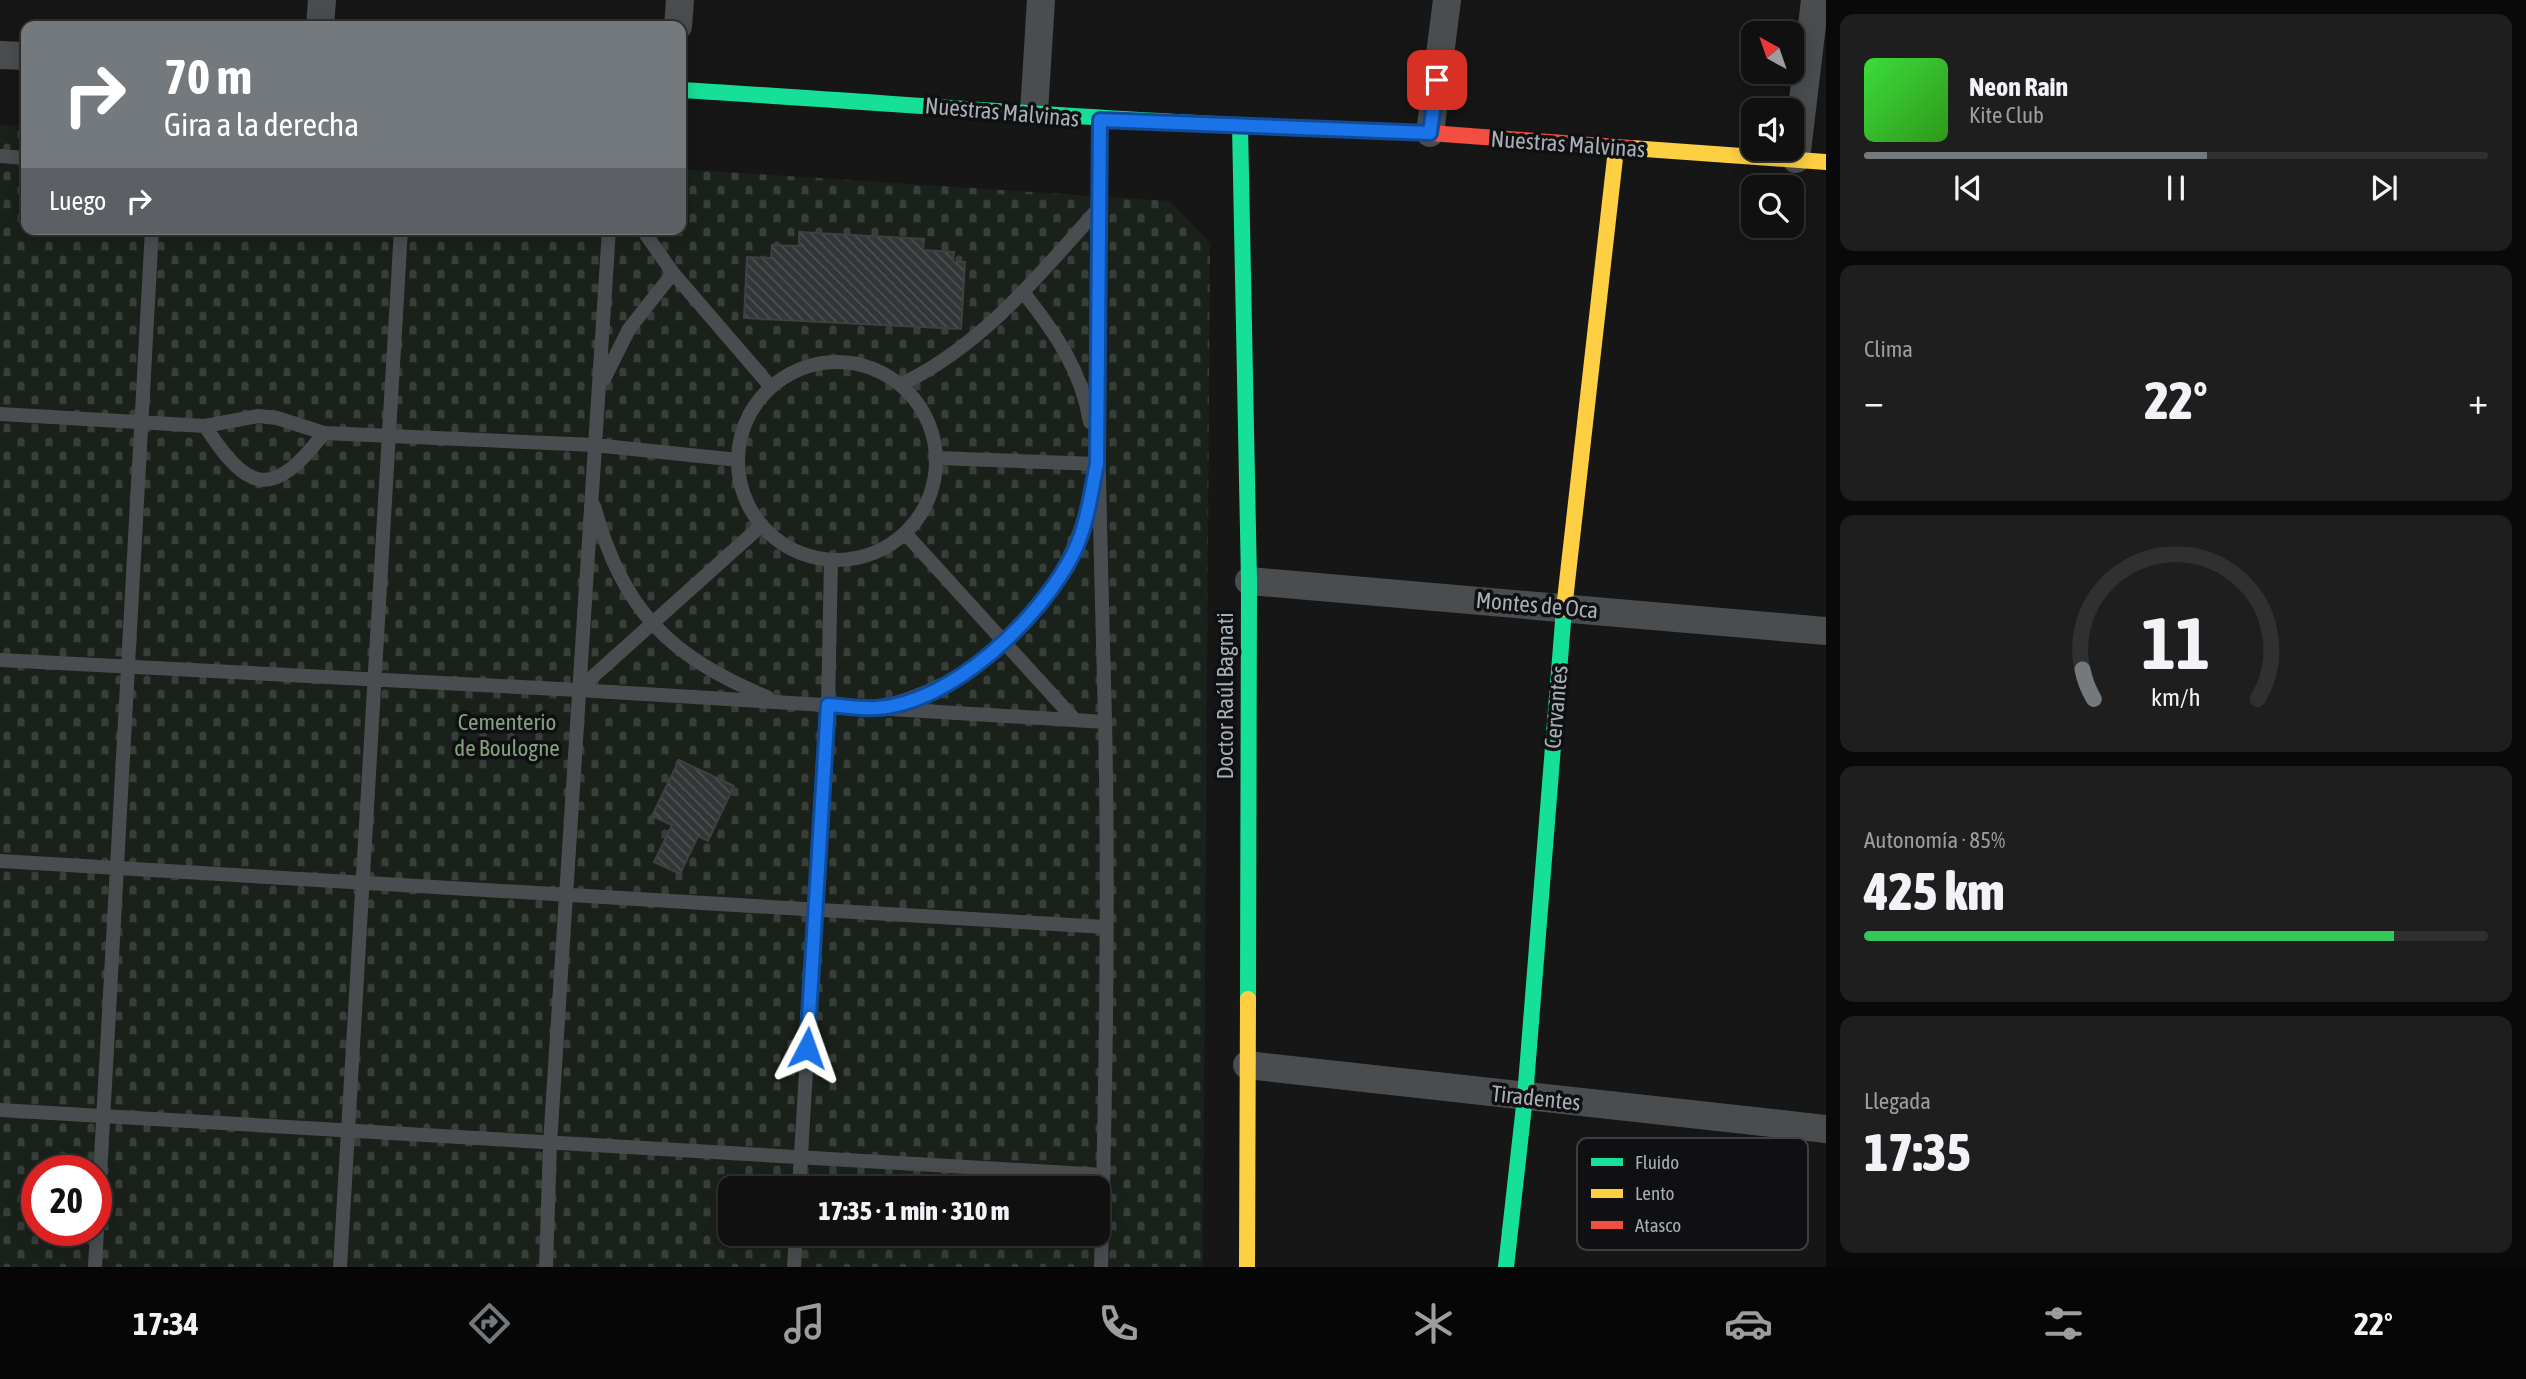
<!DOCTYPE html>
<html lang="es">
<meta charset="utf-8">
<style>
body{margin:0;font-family:"Asap Condensed",sans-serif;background:#1e1e1e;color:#f1f3f6;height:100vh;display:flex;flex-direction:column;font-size:26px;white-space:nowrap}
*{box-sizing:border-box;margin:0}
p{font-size:23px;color:#9c9d9f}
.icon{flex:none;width:38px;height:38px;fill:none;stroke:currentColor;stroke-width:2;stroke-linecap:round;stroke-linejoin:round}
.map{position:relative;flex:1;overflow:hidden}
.drawer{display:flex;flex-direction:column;gap:14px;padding:14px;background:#090909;width:700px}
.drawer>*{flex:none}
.hud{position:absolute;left:21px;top:21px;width:665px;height:214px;border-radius:14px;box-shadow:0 4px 18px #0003,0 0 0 2px #303030;background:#74797e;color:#fff;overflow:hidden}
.needle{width:46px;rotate:320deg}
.controls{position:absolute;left:1741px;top:21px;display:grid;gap:14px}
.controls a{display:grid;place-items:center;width:63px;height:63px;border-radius:14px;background:#101010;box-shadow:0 4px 18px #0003,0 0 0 2px #303030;font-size:35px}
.speed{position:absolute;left:21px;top:1155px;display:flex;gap:14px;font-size:35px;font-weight:700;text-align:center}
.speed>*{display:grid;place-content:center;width:91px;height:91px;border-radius:50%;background:#101010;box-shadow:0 4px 18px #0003,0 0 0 2px #303030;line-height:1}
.speed .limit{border:10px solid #d22;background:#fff;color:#111}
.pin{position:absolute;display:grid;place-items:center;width:60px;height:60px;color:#fff;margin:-30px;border-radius:14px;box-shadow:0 4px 10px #0006}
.me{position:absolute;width:77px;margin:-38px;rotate:4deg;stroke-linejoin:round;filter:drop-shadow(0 0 5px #0008)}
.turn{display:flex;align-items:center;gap:24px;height:147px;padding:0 28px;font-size:32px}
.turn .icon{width:91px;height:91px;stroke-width:2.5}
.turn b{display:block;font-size:49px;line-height:60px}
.then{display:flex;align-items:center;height:66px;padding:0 28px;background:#0003;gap:14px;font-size:26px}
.big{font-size:52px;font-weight:800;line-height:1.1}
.drawer .tile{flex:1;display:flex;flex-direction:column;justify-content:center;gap:10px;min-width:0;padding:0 24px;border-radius:14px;background:#1e1e1e}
.drawer .dial{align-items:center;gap:0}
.dial svg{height:182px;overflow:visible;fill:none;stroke:#303030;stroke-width:7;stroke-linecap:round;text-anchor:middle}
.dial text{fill:#f1f3f6;stroke:none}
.song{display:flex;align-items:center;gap:21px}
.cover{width:84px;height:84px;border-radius:10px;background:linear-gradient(135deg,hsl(120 70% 55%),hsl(110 70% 35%))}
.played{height:7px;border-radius:4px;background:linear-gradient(90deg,#74797e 55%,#303030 55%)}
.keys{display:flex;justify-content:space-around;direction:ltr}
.heat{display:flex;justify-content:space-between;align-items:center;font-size:38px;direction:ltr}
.charge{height:10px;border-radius:5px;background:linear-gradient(90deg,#34c759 85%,#303030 0)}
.trip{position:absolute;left:718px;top:1176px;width:392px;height:70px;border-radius:14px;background:#101010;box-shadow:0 4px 18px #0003,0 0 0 2px #303030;font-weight:800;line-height:70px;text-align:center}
.dock{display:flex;height:112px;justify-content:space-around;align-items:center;background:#060606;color:#9c9d9f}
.dock .icon{width:49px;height:49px}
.dock .active{color:#74797e}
.dock b{font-size:32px;color:#f1f3f6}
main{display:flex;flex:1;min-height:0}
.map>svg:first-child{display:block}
.cemetery{fill:url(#cemetery-stones);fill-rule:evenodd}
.building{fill:url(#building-back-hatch);stroke:#3e4142;stroke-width:2}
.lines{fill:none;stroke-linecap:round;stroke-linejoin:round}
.lane{stroke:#4a4d4f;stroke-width:14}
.street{stroke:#4a4d4f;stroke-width:28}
.fast{stroke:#16e098;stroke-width:16}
.slow{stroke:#ffcf43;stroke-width:16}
.jam{stroke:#f24e42;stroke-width:16}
.route-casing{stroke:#114b97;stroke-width:18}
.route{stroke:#1a73e8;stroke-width:12}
.labels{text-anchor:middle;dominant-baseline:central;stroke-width:7;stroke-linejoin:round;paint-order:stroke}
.street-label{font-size:23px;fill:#a7afb6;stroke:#101012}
.park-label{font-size:23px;fill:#83a17f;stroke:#101012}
.key{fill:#101012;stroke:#3d4043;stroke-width:2}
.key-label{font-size:19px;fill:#a7afb6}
</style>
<main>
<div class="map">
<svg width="1826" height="1267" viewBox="0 0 1826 1267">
<defs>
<pattern id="cemetery-stones" width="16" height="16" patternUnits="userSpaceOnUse" patternTransform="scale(1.75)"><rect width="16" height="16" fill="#1a201a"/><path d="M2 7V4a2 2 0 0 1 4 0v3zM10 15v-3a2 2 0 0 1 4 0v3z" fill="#383e39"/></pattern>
<pattern id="building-back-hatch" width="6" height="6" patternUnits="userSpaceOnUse" patternTransform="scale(1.75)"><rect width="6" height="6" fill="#333536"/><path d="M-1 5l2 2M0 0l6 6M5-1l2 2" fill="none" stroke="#4e5051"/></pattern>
</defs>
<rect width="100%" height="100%" fill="#161616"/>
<path class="cemetery" d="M0,125L26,126V229H681V169L1170,201L1210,243L1203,1267H0ZM37,1171H96V1230H37ZM730,1188H1097V1234H730Z"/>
<path class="building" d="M799,232L924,239L923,250L954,252L953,262H965L961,329L744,318L747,257L771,258L772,245L799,246Z
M679,760L734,786L708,841L698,836L680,874L654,862L672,825L652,816Z"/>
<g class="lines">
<path class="lane" d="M1100,122C1093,321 1100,520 1105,720C1109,902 1106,1085 1101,1267
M0,156L26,158
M642,229L673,273L771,387
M1023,292C1054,331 1082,371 1090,422
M738 461a99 99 0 1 1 198 0a99 99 0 1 1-198 0Z
M604,379L629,329L673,273
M902,384C982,345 1039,276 1097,210
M0,414L205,426L258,416L277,418L324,433L594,445L738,460
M205,426C249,494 273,499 324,433
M937,458L1097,464
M594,506C623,611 669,656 767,697
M905,533L1075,720
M0,660L578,690L1105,722
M578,690L762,525
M889,705C993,676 1070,596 1091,490
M0,861L1105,927
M0,1110L1103,1175
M799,1188L828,705L831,560
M95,1267L152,229
M340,1267L401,229
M546,1267L550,1144L609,229
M794,1267L796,1234"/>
<path class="street" d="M320,26L322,0
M678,26L680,0
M0,55L26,56
M1034,112L1041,0
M1430,133L1447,0
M1796,159L1815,0
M1249,581L1826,631
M1247,1065L1826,1129"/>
<path class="fast" d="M681,90C881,102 1080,119 1280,127
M1240,125L1249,581L1248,999
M1506,1267L1525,1097L1564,609"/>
<path class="slow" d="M1631,148L1826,162
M1564,609L1616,149
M1247,1267L1248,999"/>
<path class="jam" d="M1280,127L1430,133L1631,148"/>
</g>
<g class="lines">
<g class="route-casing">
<path id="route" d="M807,1048L828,705C844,706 860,709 876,708C952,704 1042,617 1074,552C1087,525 1091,493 1097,464L1100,120L1430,133L1437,80"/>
</g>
<use href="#route" class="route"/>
</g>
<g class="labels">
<g class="street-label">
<text transform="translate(1002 112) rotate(5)">Nuestras Malvinas</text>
<text transform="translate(1568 144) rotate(4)">Nuestras Malvinas</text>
<text transform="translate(1537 605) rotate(5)">Montes de Oca</text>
<text transform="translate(1225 696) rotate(-90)">Doctor Raúl Bagnati</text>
<text transform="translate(1556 707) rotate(-85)">Cervantes</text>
<text transform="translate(1536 1098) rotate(6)">Tiradentes</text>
</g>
<g class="park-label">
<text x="507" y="722">Cementerio<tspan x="507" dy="26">de Boulogne</tspan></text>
</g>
</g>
<rect x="1577" y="1138" width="231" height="112" rx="10" class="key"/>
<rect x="1591" y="1158" width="32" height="8" fill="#16e098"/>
<rect x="1591" y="1189" width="32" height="9" fill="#ffcf43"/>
<rect x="1591" y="1221" width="32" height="8" fill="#f24e42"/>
<g class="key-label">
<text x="1635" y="1169">Fluido</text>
<text x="1635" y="1200">Lento</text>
<text x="1635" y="1232">Atasco</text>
</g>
</svg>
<div class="controls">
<a><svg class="needle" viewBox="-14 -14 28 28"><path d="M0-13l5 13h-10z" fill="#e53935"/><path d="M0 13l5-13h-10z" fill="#9c9d9f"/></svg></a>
<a><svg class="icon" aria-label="sound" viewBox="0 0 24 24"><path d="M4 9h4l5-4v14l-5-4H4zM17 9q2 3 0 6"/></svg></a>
<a><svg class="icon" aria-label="search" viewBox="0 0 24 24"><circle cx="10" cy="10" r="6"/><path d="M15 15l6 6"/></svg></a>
</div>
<div class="speed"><div class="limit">20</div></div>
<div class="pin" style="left:1437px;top:80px;background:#d93025"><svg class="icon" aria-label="arrive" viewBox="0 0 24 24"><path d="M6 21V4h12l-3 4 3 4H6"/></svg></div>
<svg class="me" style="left:807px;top:1048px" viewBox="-20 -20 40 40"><path d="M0-17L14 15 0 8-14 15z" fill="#1a73e8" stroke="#fff" stroke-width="4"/></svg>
<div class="trip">17:35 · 1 min · 310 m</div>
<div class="hud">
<div class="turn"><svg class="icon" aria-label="right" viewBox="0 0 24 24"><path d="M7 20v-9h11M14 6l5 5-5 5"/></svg><div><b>70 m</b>Gira a la derecha</div></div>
<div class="then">Luego<svg class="icon" aria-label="right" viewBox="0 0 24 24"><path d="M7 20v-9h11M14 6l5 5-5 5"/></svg></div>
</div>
</div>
<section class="drawer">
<div class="tile">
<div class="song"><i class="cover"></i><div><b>Neon Rain</b><p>Kite Club</p></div></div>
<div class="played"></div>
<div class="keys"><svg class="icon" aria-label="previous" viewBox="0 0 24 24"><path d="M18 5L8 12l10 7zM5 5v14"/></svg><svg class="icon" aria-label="pause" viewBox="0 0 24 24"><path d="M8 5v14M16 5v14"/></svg><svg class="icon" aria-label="next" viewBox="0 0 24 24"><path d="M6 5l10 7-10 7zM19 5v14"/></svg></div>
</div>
<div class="tile"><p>Clima</p>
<div class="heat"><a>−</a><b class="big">22°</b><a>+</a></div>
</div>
<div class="tile dial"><svg viewBox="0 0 100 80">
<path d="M14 69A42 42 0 1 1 86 69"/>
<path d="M14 69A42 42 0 0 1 9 56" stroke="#74797e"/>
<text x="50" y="56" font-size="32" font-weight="700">11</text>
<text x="50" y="72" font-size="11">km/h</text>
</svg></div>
<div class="tile"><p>Autonomía · 85%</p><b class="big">425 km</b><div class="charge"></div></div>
<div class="tile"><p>Llegada</p><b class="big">17:35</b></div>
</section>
</main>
<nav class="dock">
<b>17:34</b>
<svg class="icon active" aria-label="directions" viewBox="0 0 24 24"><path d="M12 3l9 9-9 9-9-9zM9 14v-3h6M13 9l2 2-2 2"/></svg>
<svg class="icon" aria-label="music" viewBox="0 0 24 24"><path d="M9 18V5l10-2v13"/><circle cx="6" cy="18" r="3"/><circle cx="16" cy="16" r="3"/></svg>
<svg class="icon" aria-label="phone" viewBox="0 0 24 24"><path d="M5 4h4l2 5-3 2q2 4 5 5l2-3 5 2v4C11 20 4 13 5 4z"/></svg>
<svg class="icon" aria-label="climate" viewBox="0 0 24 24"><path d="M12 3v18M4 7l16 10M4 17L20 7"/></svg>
<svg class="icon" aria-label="car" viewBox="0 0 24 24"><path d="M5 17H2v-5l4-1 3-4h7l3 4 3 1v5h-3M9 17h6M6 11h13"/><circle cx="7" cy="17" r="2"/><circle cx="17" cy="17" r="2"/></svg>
<svg class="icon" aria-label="filters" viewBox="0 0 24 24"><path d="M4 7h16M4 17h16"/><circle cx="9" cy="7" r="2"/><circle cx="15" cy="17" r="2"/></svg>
<b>22°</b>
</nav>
